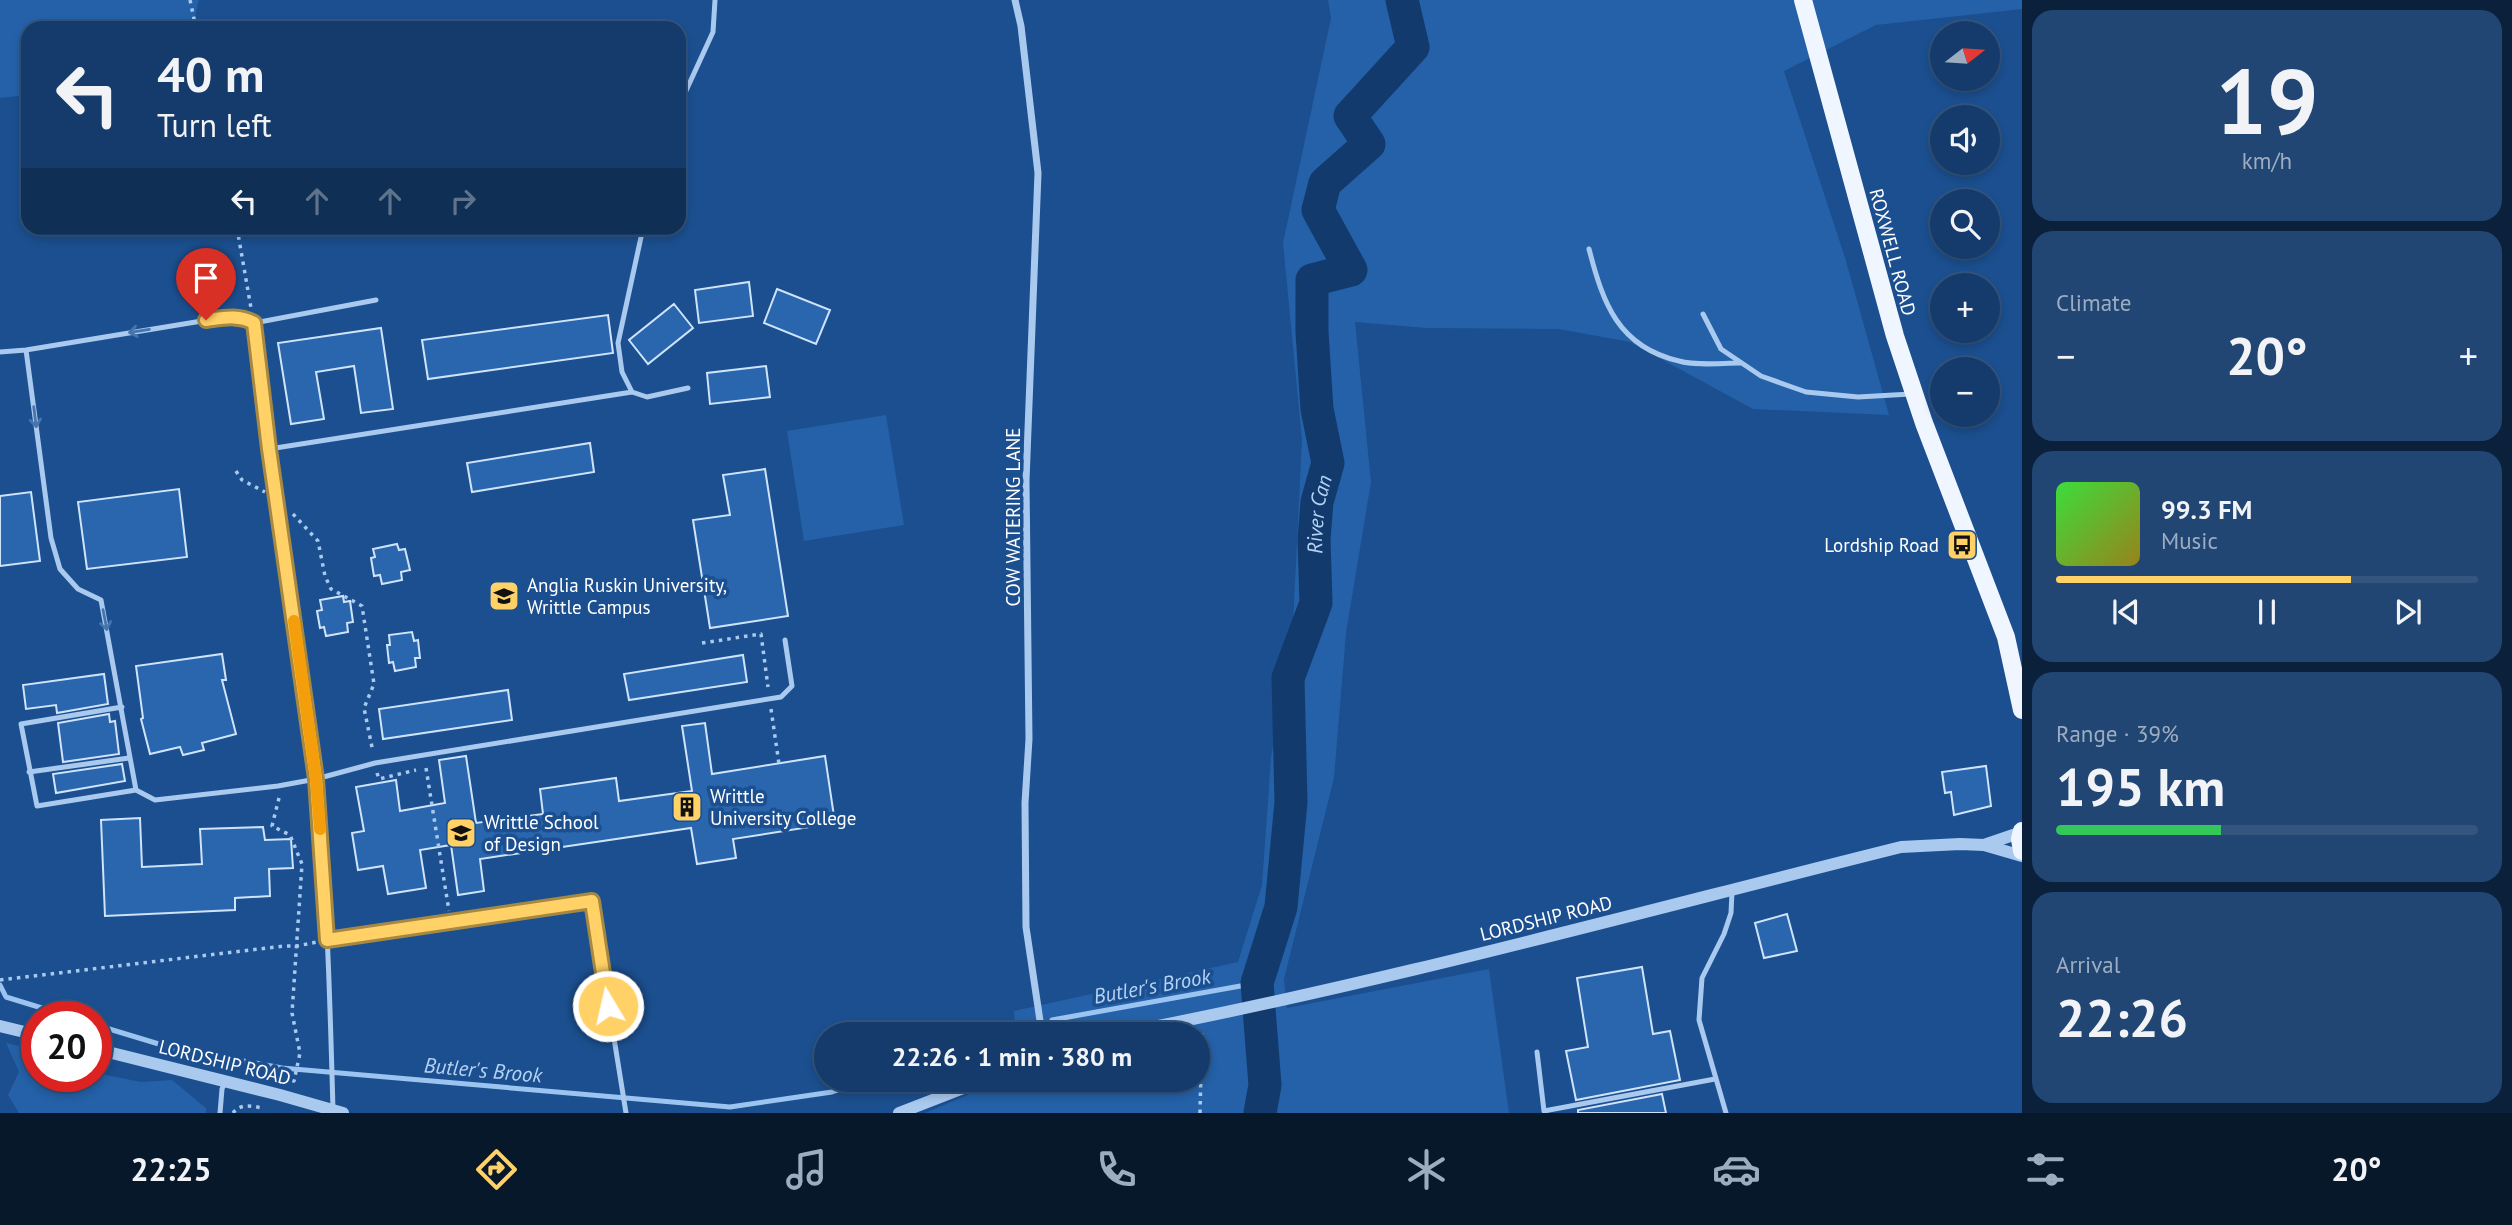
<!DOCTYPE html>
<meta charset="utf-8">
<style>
body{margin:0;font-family:"PT Sans",sans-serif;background:#214673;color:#f1f3f6;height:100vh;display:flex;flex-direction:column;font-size:26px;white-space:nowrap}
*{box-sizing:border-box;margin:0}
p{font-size:23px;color:#9dadc1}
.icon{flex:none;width:38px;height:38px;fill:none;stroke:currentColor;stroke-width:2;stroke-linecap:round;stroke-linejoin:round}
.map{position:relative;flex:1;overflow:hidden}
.panel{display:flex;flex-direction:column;gap:10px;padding:10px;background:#0b203b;width:490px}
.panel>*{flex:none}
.hud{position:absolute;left:21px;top:21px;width:665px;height:214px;border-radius:21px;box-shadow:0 4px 10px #0003,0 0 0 2px #33557e;background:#143b6b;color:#f1f3f6;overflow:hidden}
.needle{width:46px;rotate:73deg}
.fabs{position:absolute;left:1930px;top:21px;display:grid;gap:14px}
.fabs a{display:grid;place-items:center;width:70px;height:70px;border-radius:50%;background:#143b6b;box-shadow:0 4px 10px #0003,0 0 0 2px #33557e;font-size:35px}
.speed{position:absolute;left:21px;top:1001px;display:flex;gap:14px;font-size:35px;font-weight:700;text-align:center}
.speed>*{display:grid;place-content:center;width:91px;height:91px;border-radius:50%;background:#143b6b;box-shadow:0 4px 10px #0003,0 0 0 2px #33557e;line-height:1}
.speed .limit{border:10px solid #d22;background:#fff;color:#111}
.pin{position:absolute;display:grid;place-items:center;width:60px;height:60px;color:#fff;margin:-72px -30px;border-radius:50% 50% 50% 0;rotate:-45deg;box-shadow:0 0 7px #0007}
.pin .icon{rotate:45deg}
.me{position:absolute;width:77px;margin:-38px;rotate:351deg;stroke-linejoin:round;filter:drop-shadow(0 0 5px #0008)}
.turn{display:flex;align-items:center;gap:24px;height:147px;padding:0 21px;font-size:32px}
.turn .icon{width:91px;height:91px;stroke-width:2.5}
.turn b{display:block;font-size:49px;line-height:60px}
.lanes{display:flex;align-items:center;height:66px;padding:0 21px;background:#0003;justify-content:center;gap:35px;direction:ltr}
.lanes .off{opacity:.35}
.big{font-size:52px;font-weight:600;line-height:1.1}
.panel .widget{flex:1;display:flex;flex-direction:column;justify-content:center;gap:10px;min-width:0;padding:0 24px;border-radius:21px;background:#214673}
.panel .dial{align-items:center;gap:0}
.dial b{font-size:91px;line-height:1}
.song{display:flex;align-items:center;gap:21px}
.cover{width:84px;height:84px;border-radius:10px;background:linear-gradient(135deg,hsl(120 70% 55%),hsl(50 70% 35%))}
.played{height:7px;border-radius:4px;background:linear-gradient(90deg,#ffd166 70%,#33557e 70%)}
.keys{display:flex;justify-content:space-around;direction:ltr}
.heat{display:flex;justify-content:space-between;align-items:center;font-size:38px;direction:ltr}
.charge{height:10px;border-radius:5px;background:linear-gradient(90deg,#34c759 39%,#33557e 0)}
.trip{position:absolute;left:814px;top:1022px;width:396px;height:70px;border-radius:35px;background:#143b6b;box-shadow:0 4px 10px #0003,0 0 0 2px #33557e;font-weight:600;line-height:70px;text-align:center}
.tabs{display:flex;height:112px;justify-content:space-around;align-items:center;background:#08182b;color:#9dadc1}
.tabs .icon{width:49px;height:49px}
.tabs .current{color:#ffd166}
.tabs b{font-size:32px;color:#f1f3f6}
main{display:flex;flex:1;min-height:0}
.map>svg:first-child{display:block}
.green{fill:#2461a8}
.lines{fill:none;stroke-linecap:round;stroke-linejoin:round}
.stream{stroke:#9cc4f0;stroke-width:5}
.river{stroke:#123a6d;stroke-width:33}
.building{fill:#2a66ad;stroke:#cfe3fa;stroke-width:2}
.path{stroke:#a9c9ee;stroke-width:3.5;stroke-dasharray:3.5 5;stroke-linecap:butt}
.service{stroke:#a9c9ee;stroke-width:5}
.minor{stroke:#a9c9ee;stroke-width:7}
.tertiary{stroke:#a9c9ee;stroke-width:12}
.primary{stroke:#f0f6ff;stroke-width:18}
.oneway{stroke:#4674ac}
.route-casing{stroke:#a68842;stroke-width:18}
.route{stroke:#ffd166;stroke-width:12}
.slow{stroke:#f59e0b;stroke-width:12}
.labels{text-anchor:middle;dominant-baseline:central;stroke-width:7;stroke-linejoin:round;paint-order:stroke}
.street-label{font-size:19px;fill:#fff;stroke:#1b4f8f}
.poi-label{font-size:19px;fill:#fff;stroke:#1b4f8f;text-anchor:start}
.water-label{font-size:21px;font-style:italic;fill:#b5d3f5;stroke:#1b4f8f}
</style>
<main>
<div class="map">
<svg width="2022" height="1113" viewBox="0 0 2022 1113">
<rect width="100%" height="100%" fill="#1b4f8f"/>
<path class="green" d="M0,0H199L192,28H28V95L0,98Z
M1328,0H2022V9L1876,25L1784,71L1846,261L1889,415L1753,409L1630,342L1559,329L1426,328L1355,322L1371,482L1346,633L1334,778L1284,979L1287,1008L1489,969L1509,1113H925L1003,1080H1197V1034H1016L1014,1011L1238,962L1262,885L1271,758L1293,623L1302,440L1283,243L1331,18Z
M886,415L904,525L804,541L787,431Z
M6,1043L37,1050V1076H96V1073L141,1082L172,1080L206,1108V1113H19L8,1095L19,1072Z"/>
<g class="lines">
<path class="stream" d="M0,985L6,997L71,1017
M1052,1020L1257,983
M96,1025L172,1048L282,1068L730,1107L832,1092L868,1080
M1008,1034L1024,1029"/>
<path class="river" id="s1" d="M1260,1113L1265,1085L1257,983L1281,907L1291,802L1288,678L1316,603L1314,539L1317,502L1328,463L1317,409L1312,332V280L1351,270L1318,210L1325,183L1369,144L1350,116L1413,47L1402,0"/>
</g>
<path class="building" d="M749,282L753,316L699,323L695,290Z
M777,289L830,310L816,344L764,323Z
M674,304L693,328L648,364L629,340Z
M608,315L613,353L428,379L422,340Z
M381,328L393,409L361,413L354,366L316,372L324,419L291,424L278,343Z
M766,366L770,397L710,404L707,373Z
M590,443L594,472L472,492L467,463Z
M765,469L788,616L710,628L693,520L730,515L723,475Z
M179,489L187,557L87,569L78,502Z
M31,492L40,561L0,566V496Z
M397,544L399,550L405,549L410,570L401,572L402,580L382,584L380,575L374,576L371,558L375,557L373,549Z
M343,596L344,602L350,601L353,622L347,623L348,632L326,636L324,627L320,628L317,611L322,610L320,600Z
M412,632L414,641L418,640L420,658H415L416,667L395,671L393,662L389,663L387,645H390L389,635Z
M222,654L226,680H222L236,734L202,743L204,750L183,755L180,747L150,754L141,719L143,718L136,666Z
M743,655L747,682L629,700L624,674Z
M104,674L108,704L57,713L56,705L26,709L23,685Z
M508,690L512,720L383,739L379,709Z
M109,714L110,722L115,721L119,754L63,762L58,723Z
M705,723L712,774L825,756L835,823L733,839L736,858L697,864L691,828L480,859L484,891L458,895L451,845L420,850L426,888L388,894L383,866L358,870L352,833L364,831L356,787L396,780L400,811L445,803L439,760L466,756L476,823L543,814L540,789L616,778L619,801L692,791L682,726Z
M122,764L125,781L56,793L53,774Z
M1986,766L1991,806L1954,815L1951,792L1945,793L1942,772Z
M140,818L142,867L202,864L200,829L263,827L265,840L291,839L293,868L269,869L270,896L235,898V910L105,916L101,820Z
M1787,914L1797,951L1764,958L1755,923Z
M1642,967L1653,1034L1670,1031L1680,1080L1576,1100L1566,1051L1588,1047L1577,978Z
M1662,1094L1666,1113H1578V1110Z"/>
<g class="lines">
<path class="path" d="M190,0L196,28
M237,228L251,308
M236,471L242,480L265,492
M293,514L318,541L325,576L331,589L362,606L374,684L364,708L373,752
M702,643L761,634L768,687
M771,709L779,764
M426,768L449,911
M377,773L379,779L416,770
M279,798L272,826L290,835L302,864L292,1013L300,1053L294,1081L290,1080
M0,980L284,946H297L317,942
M233,1113C241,1103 251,1106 263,1108
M1200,1113L1202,1031"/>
<path class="service" d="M679,106L713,32L715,0
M643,228L618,343L622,372L632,392L647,397L688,388
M1589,249C1603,303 1618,347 1679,361C1697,366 1721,363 1740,363
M1703,314L1721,349L1761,376L1806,392L1858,397L1911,394
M254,323C272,476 300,628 316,781C327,890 330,1000 333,1110
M26,350L51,538L60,569L78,589L101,600L136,790
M0,352L26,350L226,317L246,318L254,323L376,300
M269,449L632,392
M122,707L21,724L37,806L136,790L155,800L278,786L316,779L375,763L781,697L792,686L785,640
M29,772L129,758
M327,940L592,901L626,1113
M1537,1052L1544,1111L1715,1079
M220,1113L222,1089L225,1082
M1726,1113L1699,1020L1702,978L1724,934L1731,913L1732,892"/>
<path class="minor" d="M1015,0L1021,26L1038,173L1026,481L1029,739L1025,803L1026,927L1042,1034"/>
<path class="tertiary" d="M1984,845L2022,832
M0,1026L37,1035
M1117,1034C1381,984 1640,912 1901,847L1960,844L1984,845L2022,856
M96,1049L280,1095L343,1113
M899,1113L984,1080"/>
<path class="primary" d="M1803,0L1895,336L1924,423L2006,637L2022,710
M2022,831L2020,839L2022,851"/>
</g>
<defs><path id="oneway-shaft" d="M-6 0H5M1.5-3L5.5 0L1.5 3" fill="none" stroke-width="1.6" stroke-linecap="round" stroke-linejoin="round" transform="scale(1.75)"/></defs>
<g class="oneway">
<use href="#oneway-shaft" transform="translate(139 331) rotate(171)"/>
<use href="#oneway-shaft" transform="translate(35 417) rotate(83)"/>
<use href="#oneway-shaft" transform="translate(105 620) rotate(79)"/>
</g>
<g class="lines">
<g class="route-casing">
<path id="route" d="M206,320C222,318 239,314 254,323L269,449L316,779L327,940L592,901L608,1006"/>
</g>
<use href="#route" class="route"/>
<path class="slow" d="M294,621L316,779L320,829"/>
</g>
<defs>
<g id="bus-square" transform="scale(1.575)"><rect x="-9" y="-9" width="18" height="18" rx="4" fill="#ffd166" stroke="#1b4f8f"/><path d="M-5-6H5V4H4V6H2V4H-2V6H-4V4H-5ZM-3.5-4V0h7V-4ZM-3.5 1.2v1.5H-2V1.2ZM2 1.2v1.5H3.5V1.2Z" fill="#111"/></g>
<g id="university-square" transform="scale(1.575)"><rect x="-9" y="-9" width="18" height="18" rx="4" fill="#ffd166" stroke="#1b4f8f"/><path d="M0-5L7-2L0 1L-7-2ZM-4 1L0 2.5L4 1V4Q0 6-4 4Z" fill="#111"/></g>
<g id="building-square" transform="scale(1.575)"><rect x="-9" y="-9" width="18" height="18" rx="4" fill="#ffd166" stroke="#1b4f8f"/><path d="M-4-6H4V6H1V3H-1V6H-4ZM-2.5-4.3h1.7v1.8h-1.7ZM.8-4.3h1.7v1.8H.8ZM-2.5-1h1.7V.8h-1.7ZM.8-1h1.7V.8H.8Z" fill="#111"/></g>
</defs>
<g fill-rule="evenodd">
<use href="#bus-square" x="1962" y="545"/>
<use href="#university-square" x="504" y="596"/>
<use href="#building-square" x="687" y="807"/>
<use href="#university-square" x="461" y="833"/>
</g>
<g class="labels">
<g class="street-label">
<text transform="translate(1893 252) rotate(75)">ROXWELL ROAD</text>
<text transform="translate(1013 517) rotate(-90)">COW WATERING LANE</text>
<text transform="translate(1546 918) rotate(-14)">LORDSHIP ROAD</text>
<text transform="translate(225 1062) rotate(14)">LORDSHIP ROAD</text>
</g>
<g class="poi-label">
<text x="1939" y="545" text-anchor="end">Lordship Road</text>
<text x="527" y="585">Anglia Ruskin University,<tspan x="527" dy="22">Writtle Campus</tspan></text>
<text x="710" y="796">Writtle<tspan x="710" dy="22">University College</tspan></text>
<text x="484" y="822">Writtle School<tspan x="484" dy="22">of Design</tspan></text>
</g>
<g class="water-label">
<text stroke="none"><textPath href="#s1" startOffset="609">River Can</textPath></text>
<text transform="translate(1152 986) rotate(-10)">Butler's Brook</text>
<text transform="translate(483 1070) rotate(5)">Butler's Brook</text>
</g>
</g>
</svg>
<div class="fabs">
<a><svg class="needle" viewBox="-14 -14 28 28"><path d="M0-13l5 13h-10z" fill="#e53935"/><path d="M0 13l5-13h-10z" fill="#9dadc1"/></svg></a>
<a><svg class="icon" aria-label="sound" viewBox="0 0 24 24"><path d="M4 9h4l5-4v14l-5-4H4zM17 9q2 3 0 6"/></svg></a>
<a><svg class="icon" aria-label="search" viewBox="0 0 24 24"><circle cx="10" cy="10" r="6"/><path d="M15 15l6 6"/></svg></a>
<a>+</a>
<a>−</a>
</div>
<div class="speed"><div class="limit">20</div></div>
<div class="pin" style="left:206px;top:320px;background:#d93025"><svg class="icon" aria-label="arrive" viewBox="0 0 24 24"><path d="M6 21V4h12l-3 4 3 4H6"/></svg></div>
<svg class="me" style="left:608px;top:1006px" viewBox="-20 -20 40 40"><circle r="17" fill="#ffd166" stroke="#fff" stroke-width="3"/><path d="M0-11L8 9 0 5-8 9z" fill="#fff"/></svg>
<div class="trip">22:26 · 1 min · 380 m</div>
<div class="hud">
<div class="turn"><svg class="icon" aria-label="left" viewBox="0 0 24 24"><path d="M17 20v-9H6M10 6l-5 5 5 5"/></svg><div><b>40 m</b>Turn left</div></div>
<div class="lanes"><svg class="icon" aria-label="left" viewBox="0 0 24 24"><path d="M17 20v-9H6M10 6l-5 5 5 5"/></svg><svg class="icon off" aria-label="ahead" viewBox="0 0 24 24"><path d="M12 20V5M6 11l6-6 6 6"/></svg><svg class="icon off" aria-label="ahead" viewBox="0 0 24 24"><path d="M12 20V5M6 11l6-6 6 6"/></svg><svg class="icon off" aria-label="right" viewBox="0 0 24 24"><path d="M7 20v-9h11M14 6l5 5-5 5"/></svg></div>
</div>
</div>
<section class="panel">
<div class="widget dial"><b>19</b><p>km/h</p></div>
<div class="widget"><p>Climate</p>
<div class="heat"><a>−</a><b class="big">20°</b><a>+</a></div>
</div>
<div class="widget">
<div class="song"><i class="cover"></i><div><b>99.3 FM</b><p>Music</p></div></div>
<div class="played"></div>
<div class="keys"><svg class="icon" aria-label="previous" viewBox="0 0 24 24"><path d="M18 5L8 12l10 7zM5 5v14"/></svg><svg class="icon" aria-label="pause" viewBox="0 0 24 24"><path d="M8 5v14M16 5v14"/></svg><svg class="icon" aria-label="next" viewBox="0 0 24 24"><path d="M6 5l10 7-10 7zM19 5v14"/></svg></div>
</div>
<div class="widget"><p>Range · 39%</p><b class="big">195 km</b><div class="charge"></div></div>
<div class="widget"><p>Arrival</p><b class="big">22:26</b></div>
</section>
</main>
<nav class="tabs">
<b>22:25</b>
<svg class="icon current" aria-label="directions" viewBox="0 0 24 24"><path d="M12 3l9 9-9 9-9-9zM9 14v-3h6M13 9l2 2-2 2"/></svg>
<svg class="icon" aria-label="music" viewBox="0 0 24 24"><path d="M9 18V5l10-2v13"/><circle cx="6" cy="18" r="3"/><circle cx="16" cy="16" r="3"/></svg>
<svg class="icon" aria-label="phone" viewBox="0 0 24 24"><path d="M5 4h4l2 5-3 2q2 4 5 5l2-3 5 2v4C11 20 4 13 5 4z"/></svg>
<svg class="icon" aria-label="climate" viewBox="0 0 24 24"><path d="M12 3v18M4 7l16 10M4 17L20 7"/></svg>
<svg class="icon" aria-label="car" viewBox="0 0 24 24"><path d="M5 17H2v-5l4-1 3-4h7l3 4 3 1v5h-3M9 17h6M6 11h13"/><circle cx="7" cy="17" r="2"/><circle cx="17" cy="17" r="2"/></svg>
<svg class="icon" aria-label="filters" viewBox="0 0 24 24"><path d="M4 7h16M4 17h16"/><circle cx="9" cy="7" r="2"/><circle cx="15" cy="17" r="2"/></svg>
<b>20°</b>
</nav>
